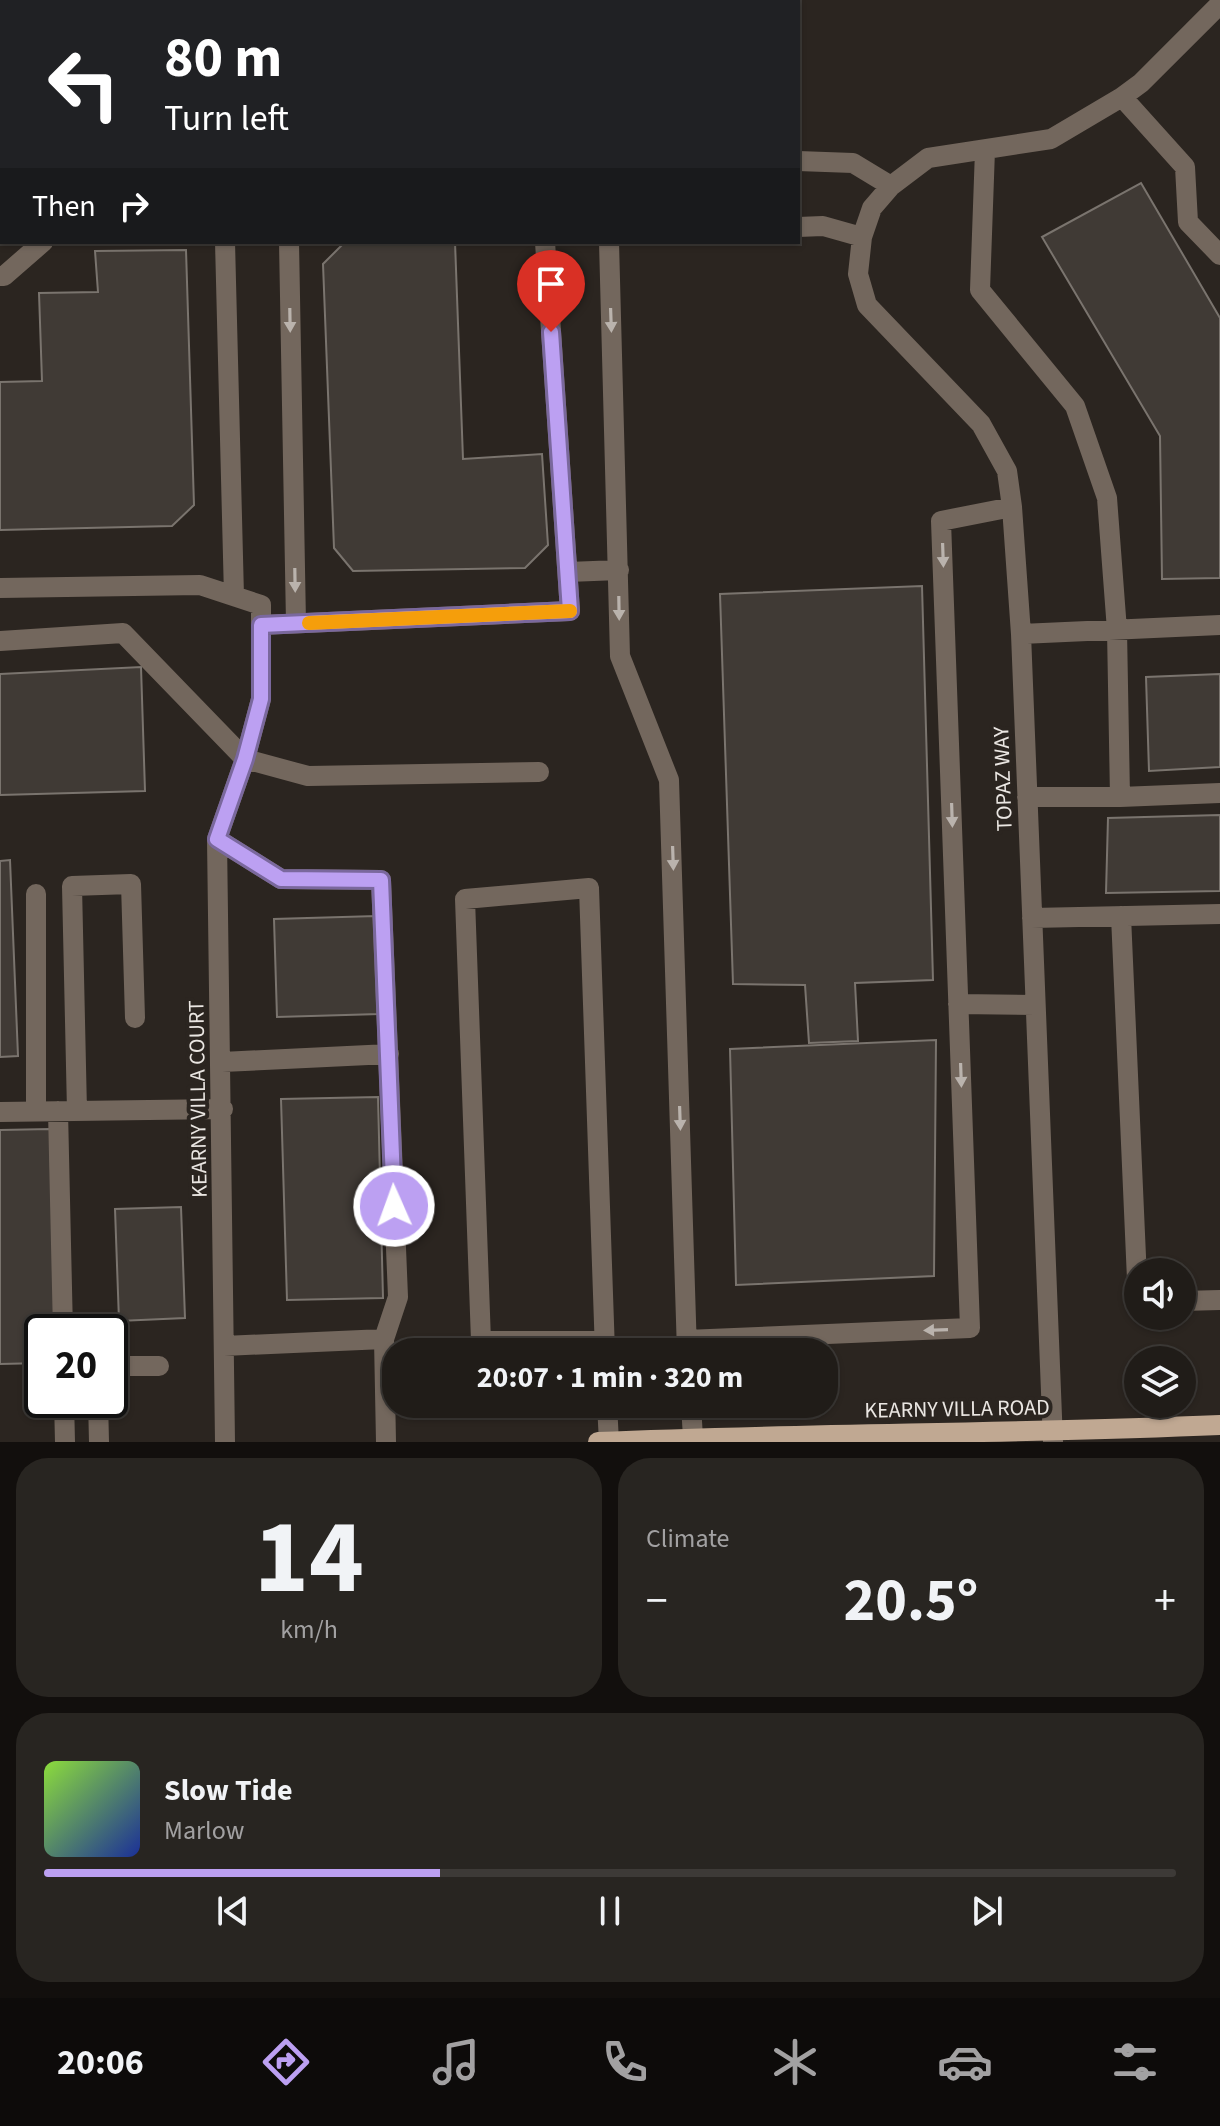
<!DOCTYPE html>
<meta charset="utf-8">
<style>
body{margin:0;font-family:"Source Sans 3",sans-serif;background:#282521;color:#f1f3f6;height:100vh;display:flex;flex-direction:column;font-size:30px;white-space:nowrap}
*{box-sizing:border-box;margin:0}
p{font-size:26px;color:#a2a1a2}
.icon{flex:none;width:44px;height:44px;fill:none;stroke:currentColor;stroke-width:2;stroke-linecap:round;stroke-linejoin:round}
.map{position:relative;height:1442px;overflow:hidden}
.sheet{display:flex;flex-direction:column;gap:16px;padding:16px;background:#120f0d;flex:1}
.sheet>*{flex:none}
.guide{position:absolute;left:0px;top:0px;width:800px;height:244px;box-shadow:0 2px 6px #0004,0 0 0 2px #3d3a37;background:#202124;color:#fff;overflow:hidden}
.fabs{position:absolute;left:1124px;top:1258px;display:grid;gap:16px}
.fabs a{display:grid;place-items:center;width:72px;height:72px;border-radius:50%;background:#201c18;box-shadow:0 2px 6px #0004,0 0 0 2px #3d3a37;font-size:40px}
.speed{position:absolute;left:24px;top:1314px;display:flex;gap:16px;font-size:40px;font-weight:700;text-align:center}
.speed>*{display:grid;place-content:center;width:104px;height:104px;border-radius:50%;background:#201c18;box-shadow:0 2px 6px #0004,0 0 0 2px #3d3a37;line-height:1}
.speed .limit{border:4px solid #111;border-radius:12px;background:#fff;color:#111}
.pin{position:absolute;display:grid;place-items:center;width:68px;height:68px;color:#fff;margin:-82px -34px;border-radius:50% 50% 50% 0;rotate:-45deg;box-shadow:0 0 8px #0007}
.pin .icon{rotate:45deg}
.me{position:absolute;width:88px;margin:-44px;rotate:358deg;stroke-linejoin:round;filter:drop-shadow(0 0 6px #0008)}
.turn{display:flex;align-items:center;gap:28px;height:168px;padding:0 32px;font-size:36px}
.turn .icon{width:104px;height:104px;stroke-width:2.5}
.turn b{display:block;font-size:56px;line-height:68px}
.then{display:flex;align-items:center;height:76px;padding:0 32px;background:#0003;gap:16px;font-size:30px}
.big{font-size:60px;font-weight:700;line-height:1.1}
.sheet .card{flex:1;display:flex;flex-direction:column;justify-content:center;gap:12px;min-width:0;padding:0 28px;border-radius:32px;background:#282521}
.sheet .dial{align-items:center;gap:0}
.dial b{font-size:104px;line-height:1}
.song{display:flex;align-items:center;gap:24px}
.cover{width:96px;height:96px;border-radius:12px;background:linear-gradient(135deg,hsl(90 70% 55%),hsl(230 70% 35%))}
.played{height:8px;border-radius:4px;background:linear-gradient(90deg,#bca0f2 35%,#3d3a37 35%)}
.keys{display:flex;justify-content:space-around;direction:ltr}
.heat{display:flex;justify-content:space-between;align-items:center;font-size:44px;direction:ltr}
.sheet .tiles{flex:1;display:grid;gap:16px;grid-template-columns:1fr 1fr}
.card:last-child{grid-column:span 2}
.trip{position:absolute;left:382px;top:1338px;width:456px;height:80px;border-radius:32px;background:#201c18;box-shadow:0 2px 6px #0004,0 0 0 2px #3d3a37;font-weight:700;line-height:80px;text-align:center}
.dock{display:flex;height:128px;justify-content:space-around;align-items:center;background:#0d0b0a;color:#a2a1a2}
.dock .icon{width:56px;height:56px}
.dock .selected{color:#bca0f2}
.dock b{font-size:36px;color:#f1f3f6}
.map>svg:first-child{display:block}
.building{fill:#403a35;stroke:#7a746e;stroke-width:2}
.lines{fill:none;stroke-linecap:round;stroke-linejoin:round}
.minor{stroke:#73675d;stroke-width:20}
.major{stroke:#c0a892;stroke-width:20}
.oneway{fill:#bab3ad}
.route-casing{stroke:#7a689d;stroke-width:20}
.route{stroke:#bca0f2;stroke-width:14}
.slow{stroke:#f59e0b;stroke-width:14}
.labels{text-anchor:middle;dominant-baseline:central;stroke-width:8;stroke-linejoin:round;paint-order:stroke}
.street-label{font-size:22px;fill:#eae6e2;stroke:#2b2520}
</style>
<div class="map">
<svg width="1220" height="1442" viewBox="0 0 1220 1442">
<rect width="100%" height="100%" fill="#2b2520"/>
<path class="building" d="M98,0H289L96,2Z
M353,0H492V2H353Z
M1141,183L1220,318V578L1162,579L1160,436L1042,237Z
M455,242L463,459L542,454L548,545L525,568L353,571L334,548L323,264L344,243Z
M186,250L194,505L172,526L0,530V382L42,381L39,293L98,292L95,251Z
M922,586L933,980L855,983L858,1041L809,1043L805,985L733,984L720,594Z
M141,667L145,791L0,795V674Z
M1220,674V767L1149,771L1146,677Z
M1220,815V891L1106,893L1108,818Z
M10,860L18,1056L0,1057V861Z
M376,916L379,1014L277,1017L274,919Z
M936,1040L934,1276L736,1285L730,1049Z
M378,1097L383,1298L287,1300L281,1099Z
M50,1129L55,1332H42V1363L0,1364V1130Z
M181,1207L185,1318L119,1321L115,1209Z"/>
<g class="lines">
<path class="minor" d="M522,0L524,2
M51,2L53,0
M0,52L2,50
M1122,97L1185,167L1188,222L1220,255
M985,150L980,290L1075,406L1107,498L1117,630L1120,797L1220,793
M798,161L853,163L891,186
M0,167H2
M798,227L823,226L862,237
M225,242L234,596
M289,242L296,623
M609,242L620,656L669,780L687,1352
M0,276H4L43,242
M568,572L619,570
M0,588L200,585L261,605V699L245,759L217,839L225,1442
M261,625L570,611L545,242
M1021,634L1220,625
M0,641L123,633L245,759L308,776L539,772
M1027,797H1120
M217,839L281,879L381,880L398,1297L384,1339
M1121,916L1138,1302
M1032,918L1220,914
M958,1004L1035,1005
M222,1062L389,1054
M58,1111L63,1332
M77,1111L72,886L131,884L135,1018
M0,1112L223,1109
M36,1112V894
M1182,1301L1220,1300
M686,1340L970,1328L941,521L1012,507
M604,1341H481L465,899L589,888L605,1352
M224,1346L384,1339L386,1442
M110,1366H159
M64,1400L65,1442
M98,1400L99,1442
M607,1404L609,1442
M691,1404L693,1438
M1053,1442L1021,634L1012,507L1007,471L981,424L867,305L858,274L862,237L872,208L891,186L928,158L1051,139L1122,97L1141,83L1220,4"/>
<path class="major" d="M598,1442C805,1433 1013,1434 1220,1425"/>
</g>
<defs><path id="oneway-solid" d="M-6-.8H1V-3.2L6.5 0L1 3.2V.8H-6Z" transform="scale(2)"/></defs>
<g class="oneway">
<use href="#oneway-solid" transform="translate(290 320) rotate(89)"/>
<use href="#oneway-solid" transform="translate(611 320) rotate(88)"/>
<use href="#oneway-solid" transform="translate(943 555) rotate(88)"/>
<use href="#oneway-solid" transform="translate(295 580) rotate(89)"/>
<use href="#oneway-solid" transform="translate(619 608) rotate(89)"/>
<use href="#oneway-solid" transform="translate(952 815) rotate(88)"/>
<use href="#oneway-solid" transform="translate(673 858) rotate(88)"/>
<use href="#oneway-solid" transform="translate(961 1075) rotate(88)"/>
<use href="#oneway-solid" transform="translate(680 1118) rotate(88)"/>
<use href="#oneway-solid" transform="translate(936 1330) rotate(178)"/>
</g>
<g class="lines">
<g class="route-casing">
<path id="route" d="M394,1206L381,880L281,879L217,839L245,759L261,699V625L570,611L551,332"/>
</g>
<use href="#route" class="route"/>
<path class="slow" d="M309,623L570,611"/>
</g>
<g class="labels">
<g class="street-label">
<text transform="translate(1003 779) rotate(-92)">TOPAZ WAY</text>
<text transform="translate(198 1099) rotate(-91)">KEARNY VILLA COURT</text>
<text transform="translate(957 1409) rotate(-1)">KEARNY VILLA ROAD</text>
</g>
</g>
</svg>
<div class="fabs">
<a><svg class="icon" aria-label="sound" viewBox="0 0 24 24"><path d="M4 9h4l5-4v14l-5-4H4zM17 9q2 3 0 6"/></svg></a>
<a><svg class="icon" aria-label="layers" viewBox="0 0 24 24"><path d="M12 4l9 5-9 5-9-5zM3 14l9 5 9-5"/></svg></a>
</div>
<div class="speed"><div class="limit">20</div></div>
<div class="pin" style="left:551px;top:332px;background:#d93025"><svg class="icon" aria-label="arrive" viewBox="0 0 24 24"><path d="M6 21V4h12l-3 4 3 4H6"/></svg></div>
<svg class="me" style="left:394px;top:1206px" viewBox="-20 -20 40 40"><circle r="17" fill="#bca0f2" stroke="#fff" stroke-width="3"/><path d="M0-11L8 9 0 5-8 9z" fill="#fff"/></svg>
<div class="trip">20:07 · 1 min · 320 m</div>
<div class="guide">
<div class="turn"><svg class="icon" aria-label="left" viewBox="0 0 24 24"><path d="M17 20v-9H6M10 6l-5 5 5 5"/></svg><div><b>80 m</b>Turn left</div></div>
<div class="then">Then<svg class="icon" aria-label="right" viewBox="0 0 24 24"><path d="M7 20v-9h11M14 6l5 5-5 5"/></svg></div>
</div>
</div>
<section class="sheet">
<div class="tiles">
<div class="card dial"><b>14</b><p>km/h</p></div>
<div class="card"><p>Climate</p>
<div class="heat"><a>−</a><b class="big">20.5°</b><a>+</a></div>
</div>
<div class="card">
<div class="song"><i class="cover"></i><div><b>Slow Tide</b><p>Marlow</p></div></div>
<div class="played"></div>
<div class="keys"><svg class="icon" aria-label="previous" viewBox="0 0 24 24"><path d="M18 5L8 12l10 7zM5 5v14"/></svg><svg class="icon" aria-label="pause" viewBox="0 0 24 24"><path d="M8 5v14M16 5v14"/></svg><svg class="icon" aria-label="next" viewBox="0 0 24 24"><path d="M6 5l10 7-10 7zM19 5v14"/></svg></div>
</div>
</div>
</section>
<nav class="dock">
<b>20:06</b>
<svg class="icon selected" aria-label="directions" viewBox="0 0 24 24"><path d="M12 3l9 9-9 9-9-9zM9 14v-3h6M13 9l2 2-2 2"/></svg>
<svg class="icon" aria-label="music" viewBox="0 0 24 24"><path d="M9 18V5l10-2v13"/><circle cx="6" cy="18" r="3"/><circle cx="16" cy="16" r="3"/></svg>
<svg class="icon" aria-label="phone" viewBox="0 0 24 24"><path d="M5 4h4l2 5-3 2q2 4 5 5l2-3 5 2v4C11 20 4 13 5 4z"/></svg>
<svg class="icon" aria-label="climate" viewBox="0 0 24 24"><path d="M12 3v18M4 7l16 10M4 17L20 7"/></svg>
<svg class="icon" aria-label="car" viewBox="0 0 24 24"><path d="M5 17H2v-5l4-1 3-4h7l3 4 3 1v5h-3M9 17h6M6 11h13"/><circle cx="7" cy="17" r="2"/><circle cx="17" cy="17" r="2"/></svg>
<svg class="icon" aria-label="filters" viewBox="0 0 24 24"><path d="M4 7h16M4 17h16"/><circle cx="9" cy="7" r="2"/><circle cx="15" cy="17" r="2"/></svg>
</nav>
